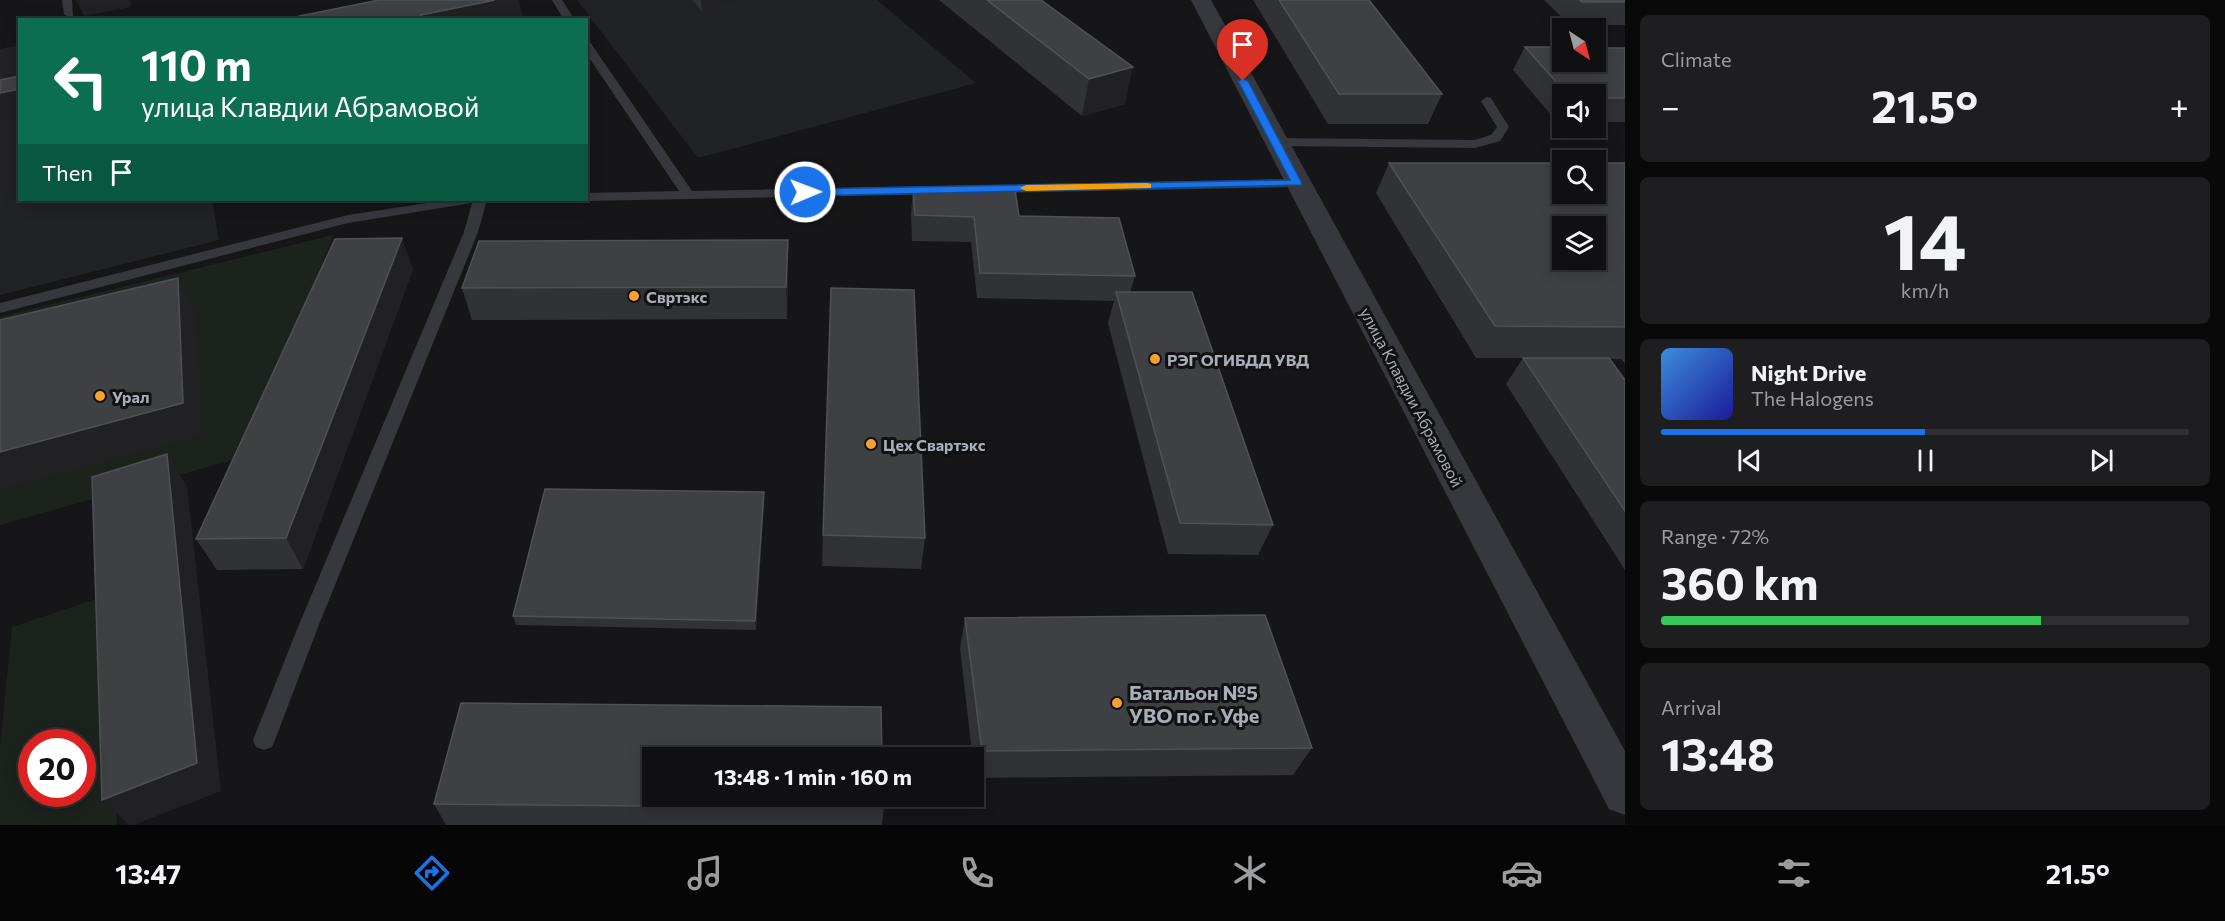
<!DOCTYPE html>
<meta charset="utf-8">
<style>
body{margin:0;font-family:Commissioner,sans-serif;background:#1e1e20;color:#f1f3f6;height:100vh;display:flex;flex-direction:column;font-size:22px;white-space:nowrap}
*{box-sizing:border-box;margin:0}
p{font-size:20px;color:#9c9d9f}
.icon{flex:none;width:33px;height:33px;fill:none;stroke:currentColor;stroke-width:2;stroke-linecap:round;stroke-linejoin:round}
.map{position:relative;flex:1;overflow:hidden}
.side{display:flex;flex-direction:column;gap:15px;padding:15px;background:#09090a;width:600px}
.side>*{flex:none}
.guide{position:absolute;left:18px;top:18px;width:570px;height:183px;border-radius:0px;box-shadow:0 3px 15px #0003,0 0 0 2px #303032;background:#0b6e4f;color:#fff;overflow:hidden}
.needle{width:39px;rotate:144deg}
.fabs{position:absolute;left:1552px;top:18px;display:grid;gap:12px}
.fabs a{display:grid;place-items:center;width:54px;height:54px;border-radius:0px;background:#101012;box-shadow:0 3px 15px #0003,0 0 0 2px #303032;font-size:30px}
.speed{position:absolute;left:18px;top:729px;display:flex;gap:12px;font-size:30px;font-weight:700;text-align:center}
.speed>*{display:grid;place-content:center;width:78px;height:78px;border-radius:50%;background:#101012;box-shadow:0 3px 15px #0003,0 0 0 2px #303032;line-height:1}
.speed .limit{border:9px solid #d22;background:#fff;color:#111}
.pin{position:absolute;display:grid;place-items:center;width:51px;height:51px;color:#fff;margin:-62px -26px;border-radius:50% 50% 50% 0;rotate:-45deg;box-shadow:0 0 6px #0007}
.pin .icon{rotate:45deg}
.me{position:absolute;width:66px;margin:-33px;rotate:89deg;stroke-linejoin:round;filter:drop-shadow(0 0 4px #0008)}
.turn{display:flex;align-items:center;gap:21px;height:126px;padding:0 24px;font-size:27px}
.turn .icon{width:78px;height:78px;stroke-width:2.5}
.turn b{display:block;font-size:42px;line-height:51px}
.then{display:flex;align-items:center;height:57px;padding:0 24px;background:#0003;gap:12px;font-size:22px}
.big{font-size:45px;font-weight:700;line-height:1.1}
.side .tile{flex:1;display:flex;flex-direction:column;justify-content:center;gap:9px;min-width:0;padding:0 21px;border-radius:9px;background:#1e1e20}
.side .dial{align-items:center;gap:0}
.dial b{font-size:78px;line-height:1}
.song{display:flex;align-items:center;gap:18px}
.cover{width:72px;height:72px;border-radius:9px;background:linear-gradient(135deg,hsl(210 70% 55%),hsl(240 70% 35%))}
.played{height:6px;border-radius:3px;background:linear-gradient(90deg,#1a73e8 50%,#303032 50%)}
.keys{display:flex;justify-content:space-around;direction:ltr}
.heat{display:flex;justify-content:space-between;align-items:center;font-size:33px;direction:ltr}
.charge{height:9px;border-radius:4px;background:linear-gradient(90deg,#34c759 72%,#303032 0)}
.trip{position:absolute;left:642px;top:747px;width:342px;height:60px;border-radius:0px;background:#101012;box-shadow:0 3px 15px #0003,0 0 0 2px #303032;font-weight:700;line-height:60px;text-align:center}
.menu{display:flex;height:96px;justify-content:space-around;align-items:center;background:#060607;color:#9c9d9f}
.menu .icon{width:42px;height:42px}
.menu .on{color:#1a73e8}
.menu b{font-size:27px;color:#f1f3f6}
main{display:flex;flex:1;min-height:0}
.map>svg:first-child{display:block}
.built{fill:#212225}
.green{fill:#1b231c;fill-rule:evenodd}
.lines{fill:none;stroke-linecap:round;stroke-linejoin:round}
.service{fill:#36383d;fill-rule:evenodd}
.minor{fill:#36383d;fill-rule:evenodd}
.wall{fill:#313236}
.shaded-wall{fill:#212124}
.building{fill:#3e4044;stroke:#4e5156;stroke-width:1.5;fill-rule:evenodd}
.route{fill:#1a73e8;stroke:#114b97;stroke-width:1.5}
.slow{fill:#f59e0b}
.poi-dot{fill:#f89f2d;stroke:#111113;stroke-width:2}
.labels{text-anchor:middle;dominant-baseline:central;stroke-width:6;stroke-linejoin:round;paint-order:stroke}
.poi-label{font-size:16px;font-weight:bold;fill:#a7aeb8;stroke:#111113;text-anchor:start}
.street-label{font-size:16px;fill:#a7aeb8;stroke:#111113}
.near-poi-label{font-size:20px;font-weight:bold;fill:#a7aeb8;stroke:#111113;text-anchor:start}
</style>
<main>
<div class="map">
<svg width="1625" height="825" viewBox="0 0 1625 825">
<rect width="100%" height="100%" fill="#161618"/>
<path class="built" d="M577,0H877L976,83L698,158Z
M19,45L20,200H212L219,240L0,295V49Z"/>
<path class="green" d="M333,235L250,455L0,525V317Z
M108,595L117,825H0V747L12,627ZM32,742H82V794H32Z"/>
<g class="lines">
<path class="service" d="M62,0H72L73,16L69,17L64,14Z
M552,0H562L575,20H564Z
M586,41L590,42L692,191L1297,179L1304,183L1297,187L586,201L581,200H586V193L679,191L586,53Z
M1487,97L1491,98L1509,127L1500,141L1475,148L1275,146L1269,142L1275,138L1474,140L1491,135L1497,127L1481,101Z
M447,200H487L478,232L318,627L275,740L272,747L264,750L256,747L253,740L298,627L464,232L472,203L348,223L0,313V303L348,215Z"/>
<path class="minor" d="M1191,0H1211L1625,751V815L1609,809Z"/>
</g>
<path class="wall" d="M692,0H743L744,2L702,11Z
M939,0H1041L1125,104L1082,116Z
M1253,0H1369L1442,94L1428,124H1328Z
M1544,0H1625V25H1570Z
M1525,47L1625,48V122H1596V94H1563V122H1557L1513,70Z
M1389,163H1625V364L1621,359H1609L1625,380V570L1506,384L1523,358H1542H1476L1376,193Z
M913,189L1019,216L1135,276L1130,292L1273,525L1258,555L1168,554L1108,323L1114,301L977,298L971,242L912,241L911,214Z
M788,240V272L787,319L472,320L462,288Z
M413,269L303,569L217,570L196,539Z
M764,492V501L756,630L516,625L513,616Z
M823,535L925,538L921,569L822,566Z
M965,618L1312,748L1293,775L975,778L960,648Z
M434,804L884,808L882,825H446Z"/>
<path class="shaded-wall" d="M76,0H130L131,7L84,16Z
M495,0H519L523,20H422L421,15Z
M701,0H743L744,2L702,11Z
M1133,67L1125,104L1082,116L1089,79Z
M20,89V116L0,120V93Z
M402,238L413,269L303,569L286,538Z
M788,240V272L787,319L786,287Z
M178,278L195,310L202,435L0,490V452Z
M167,454L187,486L221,791L134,825H129L102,800Z
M764,492V501L756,630L755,621Z"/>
<path class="building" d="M379,0H495L421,15L423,20H280Z
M987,0H1041L1133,67L1089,79Z
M1279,0H1369L1442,94H1339Z
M1580,0H1625V2H1582Z
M1525,47H1563V62H1596V48H1625V98H1596V94H1567Z
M20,76V89L0,93V80Z
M1389,163H1563V194H1596V163H1625V327L1495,326ZM1563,226H1596V260H1563Z
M913,189L1015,190L1019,216L1119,218L1135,276L980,273L974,217L915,215Z
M402,238L286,538L196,539L335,239Z
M788,240L786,287L462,288L479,241Z
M178,278L183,403L0,452V320Z
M831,288L914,290L925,538L823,535Z
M1116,292H1192L1273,525L1180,523Z
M1523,358H1609L1625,380V511Z
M167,454L197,763L102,800L92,477Z
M545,489L764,492L755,621L513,616Z
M1265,615L1312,748L982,751L965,618Z
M461,703L881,707L882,758H652V796H883L884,808L434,804Z"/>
<path class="route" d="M1243,78L1248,81L1302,183L1301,185L805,196L800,192L805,189L1290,180L1238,81Z"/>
<path class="slow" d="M1147,183L1151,184V188L1026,191L1020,188L1026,185Z"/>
<g class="poi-dot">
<circle cx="634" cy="296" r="6"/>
<circle cx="1155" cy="359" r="6"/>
<circle cx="100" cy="396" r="6"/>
<circle cx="871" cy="444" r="6"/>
<circle cx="1117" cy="703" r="6"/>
</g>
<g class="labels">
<g class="poi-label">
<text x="646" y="296">Свртэкс</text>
<text x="1167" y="359">РЭГ ОГИБДД УВД</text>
<text x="112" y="396">Урал</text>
<text x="883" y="444">Цех Свартэкс</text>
</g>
<g class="street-label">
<text transform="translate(1412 397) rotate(62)">улица Клавдии Абрамовой</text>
</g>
<g class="near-poi-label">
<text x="1129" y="692">Батальон №5<tspan x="1129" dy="23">УВО по г. Уфе</tspan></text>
</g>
</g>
</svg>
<div class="fabs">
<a><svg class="needle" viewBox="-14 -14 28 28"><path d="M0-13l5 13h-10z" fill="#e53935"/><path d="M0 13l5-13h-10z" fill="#9c9d9f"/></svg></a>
<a><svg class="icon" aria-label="sound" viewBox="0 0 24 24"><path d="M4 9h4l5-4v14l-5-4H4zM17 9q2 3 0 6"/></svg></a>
<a><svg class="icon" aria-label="search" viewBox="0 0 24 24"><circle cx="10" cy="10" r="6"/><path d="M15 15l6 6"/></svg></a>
<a><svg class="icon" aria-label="layers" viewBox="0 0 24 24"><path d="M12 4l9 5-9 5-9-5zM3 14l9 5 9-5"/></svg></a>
</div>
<div class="speed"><div class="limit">20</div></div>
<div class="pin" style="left:1243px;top:81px;background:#d93025"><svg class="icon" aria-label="arrive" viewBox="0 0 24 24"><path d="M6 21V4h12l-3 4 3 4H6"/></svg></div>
<svg class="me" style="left:805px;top:192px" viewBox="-20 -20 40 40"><circle r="17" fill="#1a73e8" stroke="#fff" stroke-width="3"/><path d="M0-11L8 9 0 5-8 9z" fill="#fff"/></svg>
<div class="trip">13:48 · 1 min · 160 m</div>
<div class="guide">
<div class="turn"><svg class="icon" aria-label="left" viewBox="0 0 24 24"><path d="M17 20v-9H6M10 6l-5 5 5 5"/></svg><div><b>110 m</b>улица Клавдии Абрамовой</div></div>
<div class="then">Then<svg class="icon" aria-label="arrive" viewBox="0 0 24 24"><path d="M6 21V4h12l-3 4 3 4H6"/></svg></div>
</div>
</div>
<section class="side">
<div class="tile"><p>Climate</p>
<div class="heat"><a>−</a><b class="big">21.5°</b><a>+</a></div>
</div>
<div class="tile dial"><b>14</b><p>km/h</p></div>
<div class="tile">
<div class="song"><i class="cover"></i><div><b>Night Drive</b><p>The Halogens</p></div></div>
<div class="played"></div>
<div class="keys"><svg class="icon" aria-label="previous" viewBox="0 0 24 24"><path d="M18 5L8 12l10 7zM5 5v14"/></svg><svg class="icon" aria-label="pause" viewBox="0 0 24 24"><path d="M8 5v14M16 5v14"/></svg><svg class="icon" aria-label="next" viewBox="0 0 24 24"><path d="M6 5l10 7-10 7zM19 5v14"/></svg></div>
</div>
<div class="tile"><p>Range · 72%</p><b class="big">360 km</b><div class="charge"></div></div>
<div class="tile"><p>Arrival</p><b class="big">13:48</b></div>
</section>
</main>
<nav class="menu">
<b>13:47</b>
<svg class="icon on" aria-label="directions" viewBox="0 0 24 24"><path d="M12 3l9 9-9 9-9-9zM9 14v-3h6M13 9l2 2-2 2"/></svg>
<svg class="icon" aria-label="music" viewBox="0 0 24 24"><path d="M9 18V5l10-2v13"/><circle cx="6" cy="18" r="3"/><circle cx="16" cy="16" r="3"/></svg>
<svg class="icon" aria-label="phone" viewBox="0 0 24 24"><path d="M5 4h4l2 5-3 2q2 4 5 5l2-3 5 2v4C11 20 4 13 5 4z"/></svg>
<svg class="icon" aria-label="climate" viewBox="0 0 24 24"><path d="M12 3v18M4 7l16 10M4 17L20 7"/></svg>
<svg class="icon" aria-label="car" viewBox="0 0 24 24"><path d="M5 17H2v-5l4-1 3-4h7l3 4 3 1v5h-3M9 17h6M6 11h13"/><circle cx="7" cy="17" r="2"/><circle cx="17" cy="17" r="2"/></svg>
<svg class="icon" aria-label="filters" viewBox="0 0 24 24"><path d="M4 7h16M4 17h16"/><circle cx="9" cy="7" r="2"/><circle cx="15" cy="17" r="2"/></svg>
<b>21.5°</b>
</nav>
